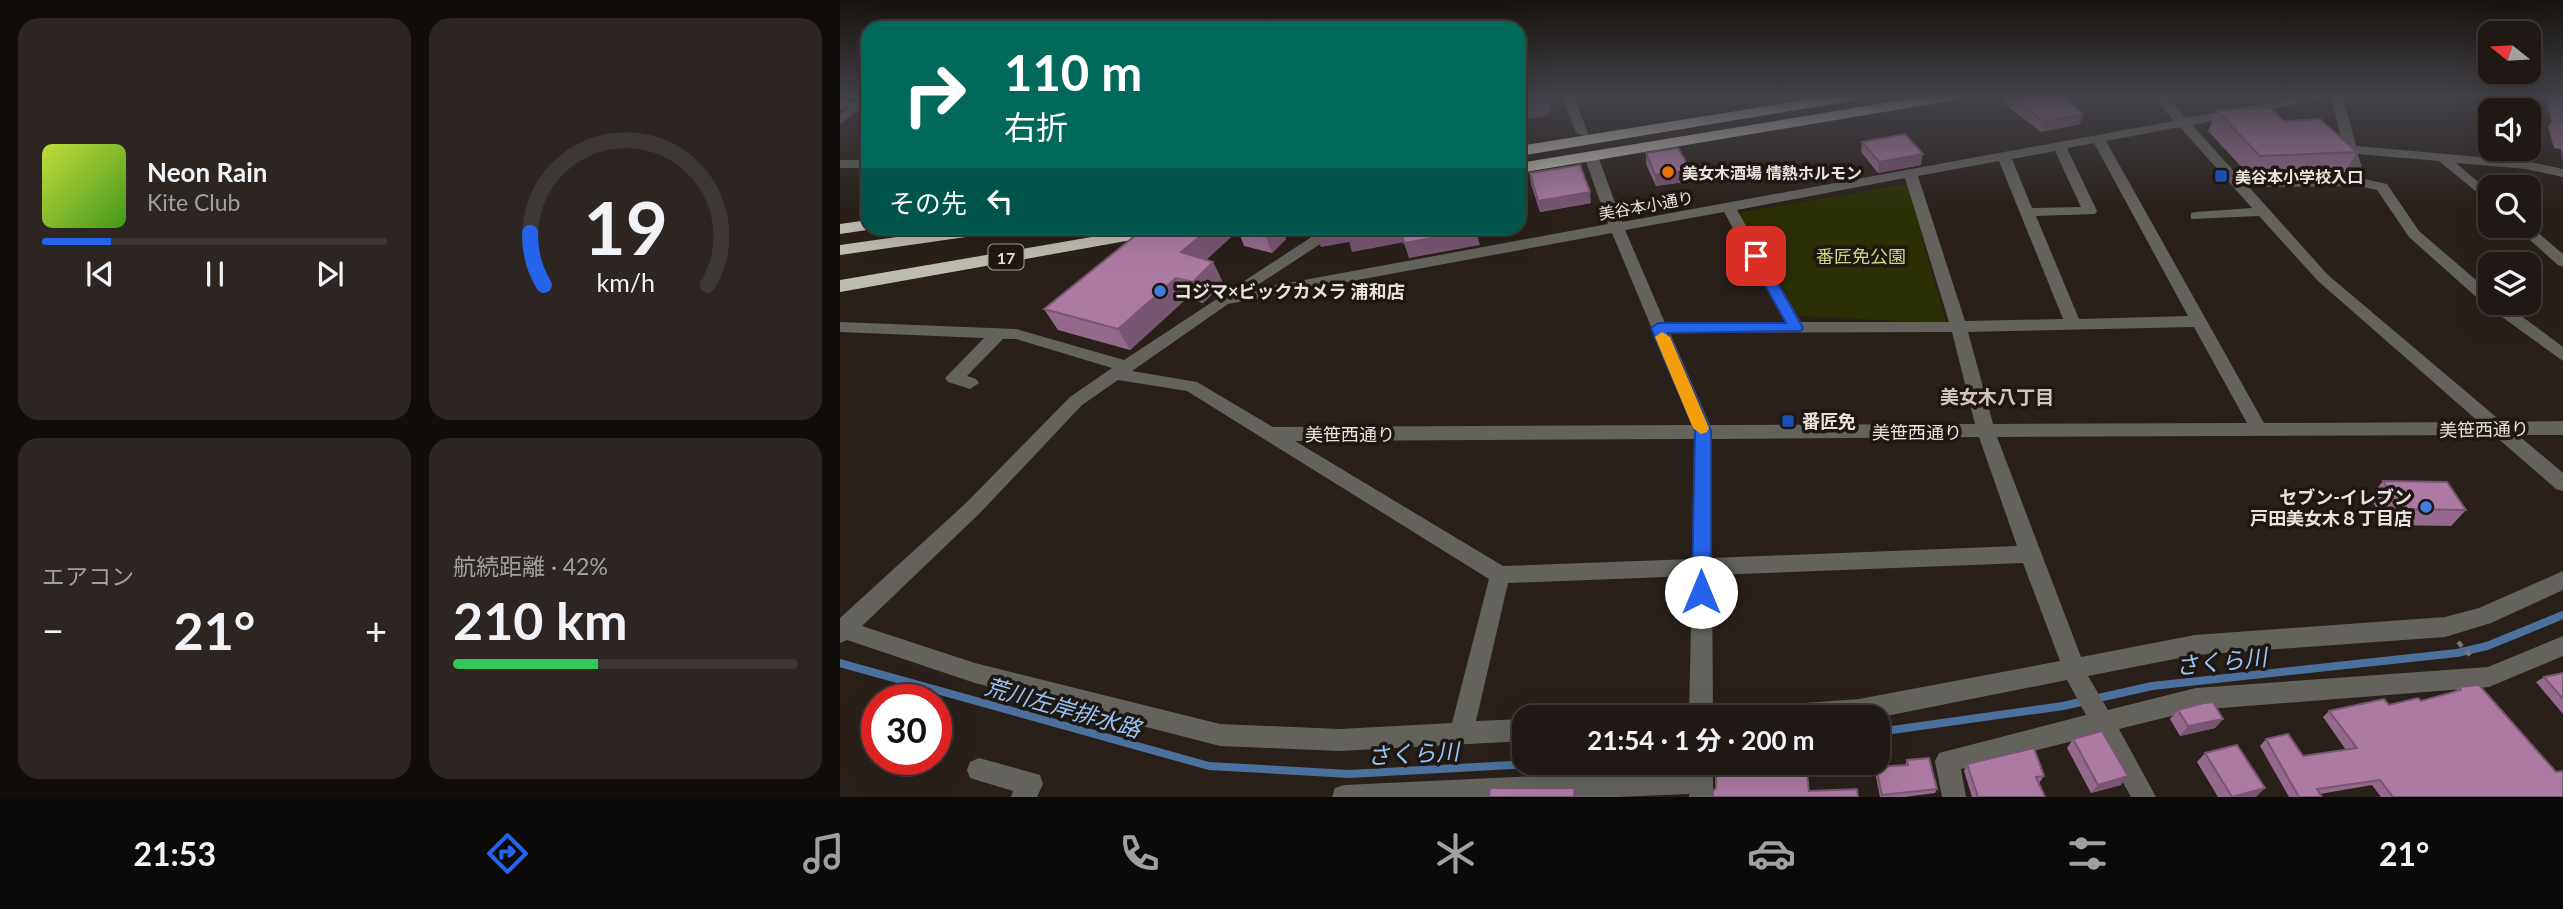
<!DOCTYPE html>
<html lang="ja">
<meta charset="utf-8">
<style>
body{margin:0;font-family:Lato,"Noto Sans JP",sans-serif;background:#2c2522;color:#f1f3f6;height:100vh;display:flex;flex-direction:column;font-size:26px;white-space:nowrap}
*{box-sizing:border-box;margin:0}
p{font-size:23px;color:#a1a0a0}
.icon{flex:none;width:38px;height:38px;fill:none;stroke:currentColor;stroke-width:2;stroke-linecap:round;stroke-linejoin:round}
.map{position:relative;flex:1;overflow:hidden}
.details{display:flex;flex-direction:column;gap:18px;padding:18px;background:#110d0b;width:840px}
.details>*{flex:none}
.banner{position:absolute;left:21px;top:21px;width:665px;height:214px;border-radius:21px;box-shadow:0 7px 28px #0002,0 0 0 2px #3c3734;background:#00695c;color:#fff;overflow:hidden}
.needle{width:46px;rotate:288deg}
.controls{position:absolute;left:1638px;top:21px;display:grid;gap:14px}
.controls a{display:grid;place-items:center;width:63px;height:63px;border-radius:14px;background:#1f1814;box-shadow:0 7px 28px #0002,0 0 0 2px #3c3734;font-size:35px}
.speed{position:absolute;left:21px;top:684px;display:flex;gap:14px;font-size:35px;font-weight:700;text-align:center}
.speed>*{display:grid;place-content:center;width:91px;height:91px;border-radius:50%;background:#1f1814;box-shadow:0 7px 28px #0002,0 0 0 2px #3c3734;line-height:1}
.speed .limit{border:10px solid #d22;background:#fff;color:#111}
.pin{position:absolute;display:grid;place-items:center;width:60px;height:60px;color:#fff;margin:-30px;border-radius:14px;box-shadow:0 4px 10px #0006}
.me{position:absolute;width:77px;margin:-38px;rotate:0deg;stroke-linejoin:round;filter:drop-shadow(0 0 5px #0008)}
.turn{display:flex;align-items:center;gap:24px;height:147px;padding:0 28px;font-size:32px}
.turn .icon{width:91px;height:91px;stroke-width:2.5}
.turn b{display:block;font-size:49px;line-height:60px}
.then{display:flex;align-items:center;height:66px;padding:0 28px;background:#0003;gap:14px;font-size:26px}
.big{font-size:52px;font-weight:700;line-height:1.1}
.details .card{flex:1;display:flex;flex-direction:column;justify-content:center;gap:10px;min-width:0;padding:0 24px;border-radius:21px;background:#2c2522}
.details .dial{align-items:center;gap:0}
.dial svg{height:182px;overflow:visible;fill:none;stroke:#3c3734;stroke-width:7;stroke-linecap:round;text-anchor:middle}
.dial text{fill:#f1f3f6;stroke:none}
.song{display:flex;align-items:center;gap:21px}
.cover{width:84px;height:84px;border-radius:10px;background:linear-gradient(135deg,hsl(70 70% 55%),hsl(100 70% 35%))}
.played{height:7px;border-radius:4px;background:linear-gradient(90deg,#2563eb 20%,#3c3734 20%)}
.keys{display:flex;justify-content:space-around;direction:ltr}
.heat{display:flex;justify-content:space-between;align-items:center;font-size:38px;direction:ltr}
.charge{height:10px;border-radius:5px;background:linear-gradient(90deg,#34c759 42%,#3c3734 0)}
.details .tiles{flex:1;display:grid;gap:18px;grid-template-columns:repeat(2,1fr)}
.trip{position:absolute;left:672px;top:705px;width:378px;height:70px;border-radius:21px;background:#1f1814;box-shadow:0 7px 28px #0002,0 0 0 2px #3c3734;font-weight:700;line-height:70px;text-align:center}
.tab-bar{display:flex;height:112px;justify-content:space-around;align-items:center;background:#0c0a08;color:#a1a0a0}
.tab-bar .icon{width:49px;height:49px}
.tab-bar .selected{color:#2563eb}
.tab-bar b{font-size:32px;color:#f1f3f6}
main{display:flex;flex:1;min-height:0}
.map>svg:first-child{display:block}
.green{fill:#2a3004}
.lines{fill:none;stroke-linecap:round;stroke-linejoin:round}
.stream-far1{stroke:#4b709d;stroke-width:4.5}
.stream{stroke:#4b709d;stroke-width:8}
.path{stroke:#7c746f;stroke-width:4.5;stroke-dasharray:6 6;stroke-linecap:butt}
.minor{fill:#63625d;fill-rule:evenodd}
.highway{fill:#bebbaf;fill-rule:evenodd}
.wall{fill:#94698b}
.shaded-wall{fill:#785571}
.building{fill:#ac7aa2;stroke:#785571;stroke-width:2}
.route{fill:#2563eb;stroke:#184099;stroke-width:2}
.slow{fill:#f59e0b}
.food-dot{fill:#e8710a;stroke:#1f1711;stroke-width:2.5}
.transit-dot{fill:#1a4fb4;stroke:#1f1711;stroke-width:2.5}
.shop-dot{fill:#3f7fe0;stroke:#1f1711;stroke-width:2.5}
.labels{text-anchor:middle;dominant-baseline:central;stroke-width:7;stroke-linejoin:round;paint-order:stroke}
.far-poi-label{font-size:16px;font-weight:bold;fill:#e9e3df;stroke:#1f1711;text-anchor:start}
.far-street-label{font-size:16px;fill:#e9e3df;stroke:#1f1711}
.shield{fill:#1f1711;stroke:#aca6a1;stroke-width:2}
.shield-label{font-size:16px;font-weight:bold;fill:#e9e3df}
.park-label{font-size:18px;fill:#c9da84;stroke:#1f1711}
.poi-label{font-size:18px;font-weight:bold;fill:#e9e3df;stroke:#1f1711;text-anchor:start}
.street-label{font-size:18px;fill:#e9e3df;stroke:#1f1711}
.neighbourhood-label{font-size:19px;font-weight:bold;fill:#d1c4bd;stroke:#1f1711}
.near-water-label{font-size:23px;font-style:italic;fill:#97c4f9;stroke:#1f1711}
</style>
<main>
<section class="details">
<div class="tiles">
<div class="card">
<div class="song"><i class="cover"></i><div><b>Neon Rain</b><p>Kite Club</p></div></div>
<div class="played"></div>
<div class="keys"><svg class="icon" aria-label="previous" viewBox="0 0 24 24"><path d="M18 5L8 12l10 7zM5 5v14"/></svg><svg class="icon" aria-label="pause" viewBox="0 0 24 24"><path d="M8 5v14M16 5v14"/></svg><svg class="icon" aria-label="next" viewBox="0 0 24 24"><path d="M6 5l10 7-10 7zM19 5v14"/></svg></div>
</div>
<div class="card dial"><svg viewBox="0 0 100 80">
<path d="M14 69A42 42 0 1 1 86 69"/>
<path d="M14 69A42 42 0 0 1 8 46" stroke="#2563eb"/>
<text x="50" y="56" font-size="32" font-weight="700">19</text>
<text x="50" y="72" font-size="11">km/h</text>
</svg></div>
<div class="card"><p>エアコン</p>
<div class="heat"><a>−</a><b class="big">21°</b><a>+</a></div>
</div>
<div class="card"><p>航続距離 · 42%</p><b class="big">210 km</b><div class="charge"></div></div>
</div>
</section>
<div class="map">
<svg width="1723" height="797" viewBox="0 0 1723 797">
<rect width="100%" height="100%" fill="#29201a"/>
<path class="green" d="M1067,184L1106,323L959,316L898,213Z"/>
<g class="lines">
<path class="stream-far1" d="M0,104H28"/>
<path class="stream" d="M0,663L369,766L509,774L708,763
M1038,732L1223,706L1312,686L1617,653L1647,646L1723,615"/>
<path class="path" d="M1618,642L1634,659"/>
<path class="minor" d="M20,97H28V103L0,124V114Z
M722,97H734L748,133L747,136L736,133Z
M1314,97H1327L1346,118L1462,97H1489L1352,125L1401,179L1511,178L1491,97H1503L1516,146L1686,161L1723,169V177L1686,169L1616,163L1650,192V203L1599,161L1518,154L1525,179L1547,184L1579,231L1650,292V303H1664L1723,347V361L1644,304L1569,237L1537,190L1519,186L1409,187L1488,275L1662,422L1723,421V435H1678L1723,473V491L1716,489L1654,435L1157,437L1241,657L1355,635L1605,617L1639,608L1723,571V590L1651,623L1605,637L1355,655L1248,676L1268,710L1356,688L1648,667L1723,636V656L1649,687L1356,710L1279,729L1316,797H1291L1257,735L1121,769L1126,797H1102L1095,761L1099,753L1246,715L1227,680L1036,718H902L905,710L913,707L1019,699L1220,661L1183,563L872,575L873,718H849L852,576L668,583L636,721L684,719V741L500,751L380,746L135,683L7,640L0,643V618L126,503L230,397L272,368L176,339H163L127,376L136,379L139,383L130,389L108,382L105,378L144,338L0,332V322L176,329L284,360L476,234L478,228H492L488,239L410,290L768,224L744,156L746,153L751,152L758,156L782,222L1334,121ZM1340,127L1412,208L1356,212L1351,213V219L1419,216L1478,281L1639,422L1424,423L1266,141ZM1254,143L1348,316L1239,319L1196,216L1255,214L1257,211L1227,148ZM1215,151L1241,207L1192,208L1172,159ZM1159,161L1223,319L1125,321L1078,176ZM1065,178L1109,322H961L897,210ZM884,212L945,322L825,323L785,230ZM772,233L852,425L433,427L357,382L292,371L388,304ZM1354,327L1407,423L1153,424L1128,332ZM1112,332L1135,424L870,425L830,333ZM278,380L347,391L649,579L612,723L500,729L380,724L135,663L22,626L140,513L242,405ZM1139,437L1177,546L872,558V439ZM854,439L852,559L663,566L455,441Z
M0,160H28V168H0Z
M1689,225L1723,254V267L1718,265L1674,226Z
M139,758L200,775L203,784L197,797H171L173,791L130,778L127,770L130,762Z
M849,763H873V797H849V794L776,797H492L495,788L504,785L849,769Z"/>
<path class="highway" d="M983,97H1018L1011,101L679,156V146Z
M1081,97H1116L1109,101L679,173V163Z
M28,220V228L34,229L0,234V224Z
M121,228H163L154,233L0,255V245Z
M304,228H340L331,233L0,292V280Z"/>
</g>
<path class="wall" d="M1167,97H1223L1240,124L1201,132L1165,104Z
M1645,97H1683L1684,110H1650V143L1647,142Z
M1702,97H1723V162L1721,149L1714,148L1708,127L1712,122L1704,98Z
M1377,111L1444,121L1517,152L1505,172L1410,176L1368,131Z
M1022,142L1081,165L1038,173L1021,152Z
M806,153L851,170V181L816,186L806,164Z
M690,173L751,203L700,212L691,184Z
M319,228H387L391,237L366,260L373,262L383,283L363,303L346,299L290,350L218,330L204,309Z
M401,228H442L446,239L432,253L404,246L398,230Z
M1543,481L1626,510L1611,526L1546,525L1530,497Z
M1723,673V714L1696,682L1704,677Z
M1619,687L1723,797H1541L1532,785L1480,794L1482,797H1449L1420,746L1426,739L1463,756L1506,750L1483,717L1489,711L1581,701L1614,692Z
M1338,710L1383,719L1375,728L1340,736L1330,719Z
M1233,739L1281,785L1251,793L1227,748Z
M1365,753L1416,797H1378L1357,762Z
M1067,760L1097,789L1095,793L1064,797H1040L1035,772L1036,767L1065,765Z
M1127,764L1204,776L1199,783L1205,797H1132L1124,771Z"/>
<path class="shaded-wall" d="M700,97H709L711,111L703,117L679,120V100Z
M0,98L6,106L0,110Z
M1243,114L1240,124L1201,132L1204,122Z
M1083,154L1081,165L1038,173L1039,162Z
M851,170V181L816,186L815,175Z
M750,192L751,203L700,212L698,201Z
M370,228H387L391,237L351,273L341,252Z
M435,228H442L446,239L432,253L426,237Z
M498,228H561L565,242L512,252L509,242L481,247L475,231Z
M636,230L640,245L569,258L564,243Z
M373,262L383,283L363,303L353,282Z
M336,278L346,299L290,350L278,329Z
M1383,719L1375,728L1340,736L1348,726Z
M1288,776L1281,785L1251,793L1258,785Z
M1425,788L1416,797H1394Z"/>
<path class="building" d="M679,97H700L679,100Z
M1172,97H1223L1243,114L1204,122Z
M1655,97H1683L1684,110H1656Z
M1719,97H1723V107Z
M1430,108L1444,121L1480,119L1517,152L1420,156L1377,111Z
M1719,112L1723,113V125Z
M1065,134L1083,154L1039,162L1022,142Z
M838,148L851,170L815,175L806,153Z
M740,165L750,192L698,201L690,173Z
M319,228H370L341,252L373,262L353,282L336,278L278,329L204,309L301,231Z
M401,228H435L426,237L398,230Z
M481,228H498L475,231Z
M505,228H554L507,236Z
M561,228H636V230L564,243Z
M1543,481L1607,482L1626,510L1560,509Z
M1723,673V699L1704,677Z
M1639,685L1716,772L1723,771V797H1553L1540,780L1477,789L1482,797H1459L1426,739L1448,734L1463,756L1517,748L1489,711L1544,699L1549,705L1578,698L1581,701L1621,690L1619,687Z
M1373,702L1383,719L1348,726L1338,710L1364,703Z
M1262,731L1288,776L1258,785L1233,739Z
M1397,745L1425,788L1392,797L1365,753Z
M1194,748L1204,776L1196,777L1205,797H1138L1127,764Z
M1089,758L1097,789L1042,795L1036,767L1068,765L1067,760Z
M933,763H966L969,791L1017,789L1018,797H873V791L876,788V765L889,764L890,775L934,771Z
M650,788H735L734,797H649Z"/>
<linearGradient id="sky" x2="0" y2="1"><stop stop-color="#17120e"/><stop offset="0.46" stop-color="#434249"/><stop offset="1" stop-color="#434249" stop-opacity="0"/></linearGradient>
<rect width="1723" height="209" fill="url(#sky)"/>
<path class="route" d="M916,252L922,256L963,328L961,331L828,333L871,431V592L868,598H855L852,592L855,431L811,328L818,323H946L909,256Z"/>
<path class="slow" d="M822,332L830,337L869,428L867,432L861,434L853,428L815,337Z"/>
<circle class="food-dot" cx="828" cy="172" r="7"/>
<g class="transit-dot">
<rect x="1374" y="169" width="14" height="14" rx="3.5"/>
<rect x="941" y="414" width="14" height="14" rx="3.5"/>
</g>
<g class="shop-dot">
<circle cx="320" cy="291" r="7"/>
<circle cx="1586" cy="507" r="7"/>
</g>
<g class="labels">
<g class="far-poi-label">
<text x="842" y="172">美女木酒場 情熱ホルモン</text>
<text x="1395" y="176">美谷本小学校入口</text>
</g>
<g class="far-street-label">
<text transform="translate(806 205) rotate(-10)">美谷本小通り</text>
</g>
<rect class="shield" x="148.5" y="244.5" width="35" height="25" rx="5"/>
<g class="shield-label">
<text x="166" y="257">17</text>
</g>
<g class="park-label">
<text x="1021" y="256">番匠免公園</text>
</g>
<g class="poi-label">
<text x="334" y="291">コジマ×ビックカメラ 浦和店</text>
<text x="962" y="421">番匠免</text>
<text x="1572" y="497" text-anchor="end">セブン-イレブン<tspan x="1572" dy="21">戸田美女木８丁目店</tspan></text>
</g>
<g class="street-label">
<text transform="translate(1644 429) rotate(-1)">美笹西通り</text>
<text x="1077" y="432">美笹西通り</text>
<text x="510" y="434">美笹西通り</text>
</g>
<g class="neighbourhood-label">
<text x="1157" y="396">美女木八丁目</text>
</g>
<g class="near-water-label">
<text transform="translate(1381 661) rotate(-6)">さくら川</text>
<text transform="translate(223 707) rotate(16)">荒川左岸排水路</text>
<text transform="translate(573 753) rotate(-3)">さくら川</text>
</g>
</g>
</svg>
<div class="controls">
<a><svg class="needle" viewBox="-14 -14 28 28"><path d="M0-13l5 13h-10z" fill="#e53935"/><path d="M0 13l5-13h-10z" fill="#a1a0a0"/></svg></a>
<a><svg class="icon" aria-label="sound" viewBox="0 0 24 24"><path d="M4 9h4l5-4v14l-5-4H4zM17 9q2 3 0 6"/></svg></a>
<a><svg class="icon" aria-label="search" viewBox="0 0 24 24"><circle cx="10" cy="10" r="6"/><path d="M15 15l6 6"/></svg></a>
<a><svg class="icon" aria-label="layers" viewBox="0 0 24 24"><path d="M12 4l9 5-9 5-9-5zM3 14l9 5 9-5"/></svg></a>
</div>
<div class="speed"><div class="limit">30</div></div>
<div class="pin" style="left:916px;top:256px;background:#d93025"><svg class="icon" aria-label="arrive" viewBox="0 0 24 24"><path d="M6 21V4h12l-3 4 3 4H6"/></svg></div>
<svg class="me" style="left:861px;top:592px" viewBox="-20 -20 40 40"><circle r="19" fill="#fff"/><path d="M0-13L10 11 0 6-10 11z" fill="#2563eb"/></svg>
<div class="trip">21:54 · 1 分 · 200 m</div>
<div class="banner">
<div class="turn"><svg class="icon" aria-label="right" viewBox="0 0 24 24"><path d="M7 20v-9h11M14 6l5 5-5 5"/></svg><div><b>110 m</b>右折</div></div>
<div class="then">その先<svg class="icon" aria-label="left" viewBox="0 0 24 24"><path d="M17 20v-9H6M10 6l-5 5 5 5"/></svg></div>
</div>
</div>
</main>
<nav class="tab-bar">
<b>21:53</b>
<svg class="icon selected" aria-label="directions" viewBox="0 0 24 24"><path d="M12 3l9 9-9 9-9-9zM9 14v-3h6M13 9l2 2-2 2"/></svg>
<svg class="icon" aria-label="music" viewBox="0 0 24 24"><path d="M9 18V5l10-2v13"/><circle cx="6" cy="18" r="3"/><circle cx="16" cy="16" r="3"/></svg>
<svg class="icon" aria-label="phone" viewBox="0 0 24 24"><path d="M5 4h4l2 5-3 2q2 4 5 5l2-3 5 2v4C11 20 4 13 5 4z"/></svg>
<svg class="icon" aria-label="climate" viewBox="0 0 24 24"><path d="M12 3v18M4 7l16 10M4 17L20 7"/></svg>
<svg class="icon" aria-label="car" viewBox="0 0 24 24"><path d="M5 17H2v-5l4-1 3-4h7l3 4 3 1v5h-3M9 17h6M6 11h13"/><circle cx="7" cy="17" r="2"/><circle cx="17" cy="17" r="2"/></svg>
<svg class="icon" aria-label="filters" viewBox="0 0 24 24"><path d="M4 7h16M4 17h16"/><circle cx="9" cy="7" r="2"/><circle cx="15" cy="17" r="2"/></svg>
<b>21°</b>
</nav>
